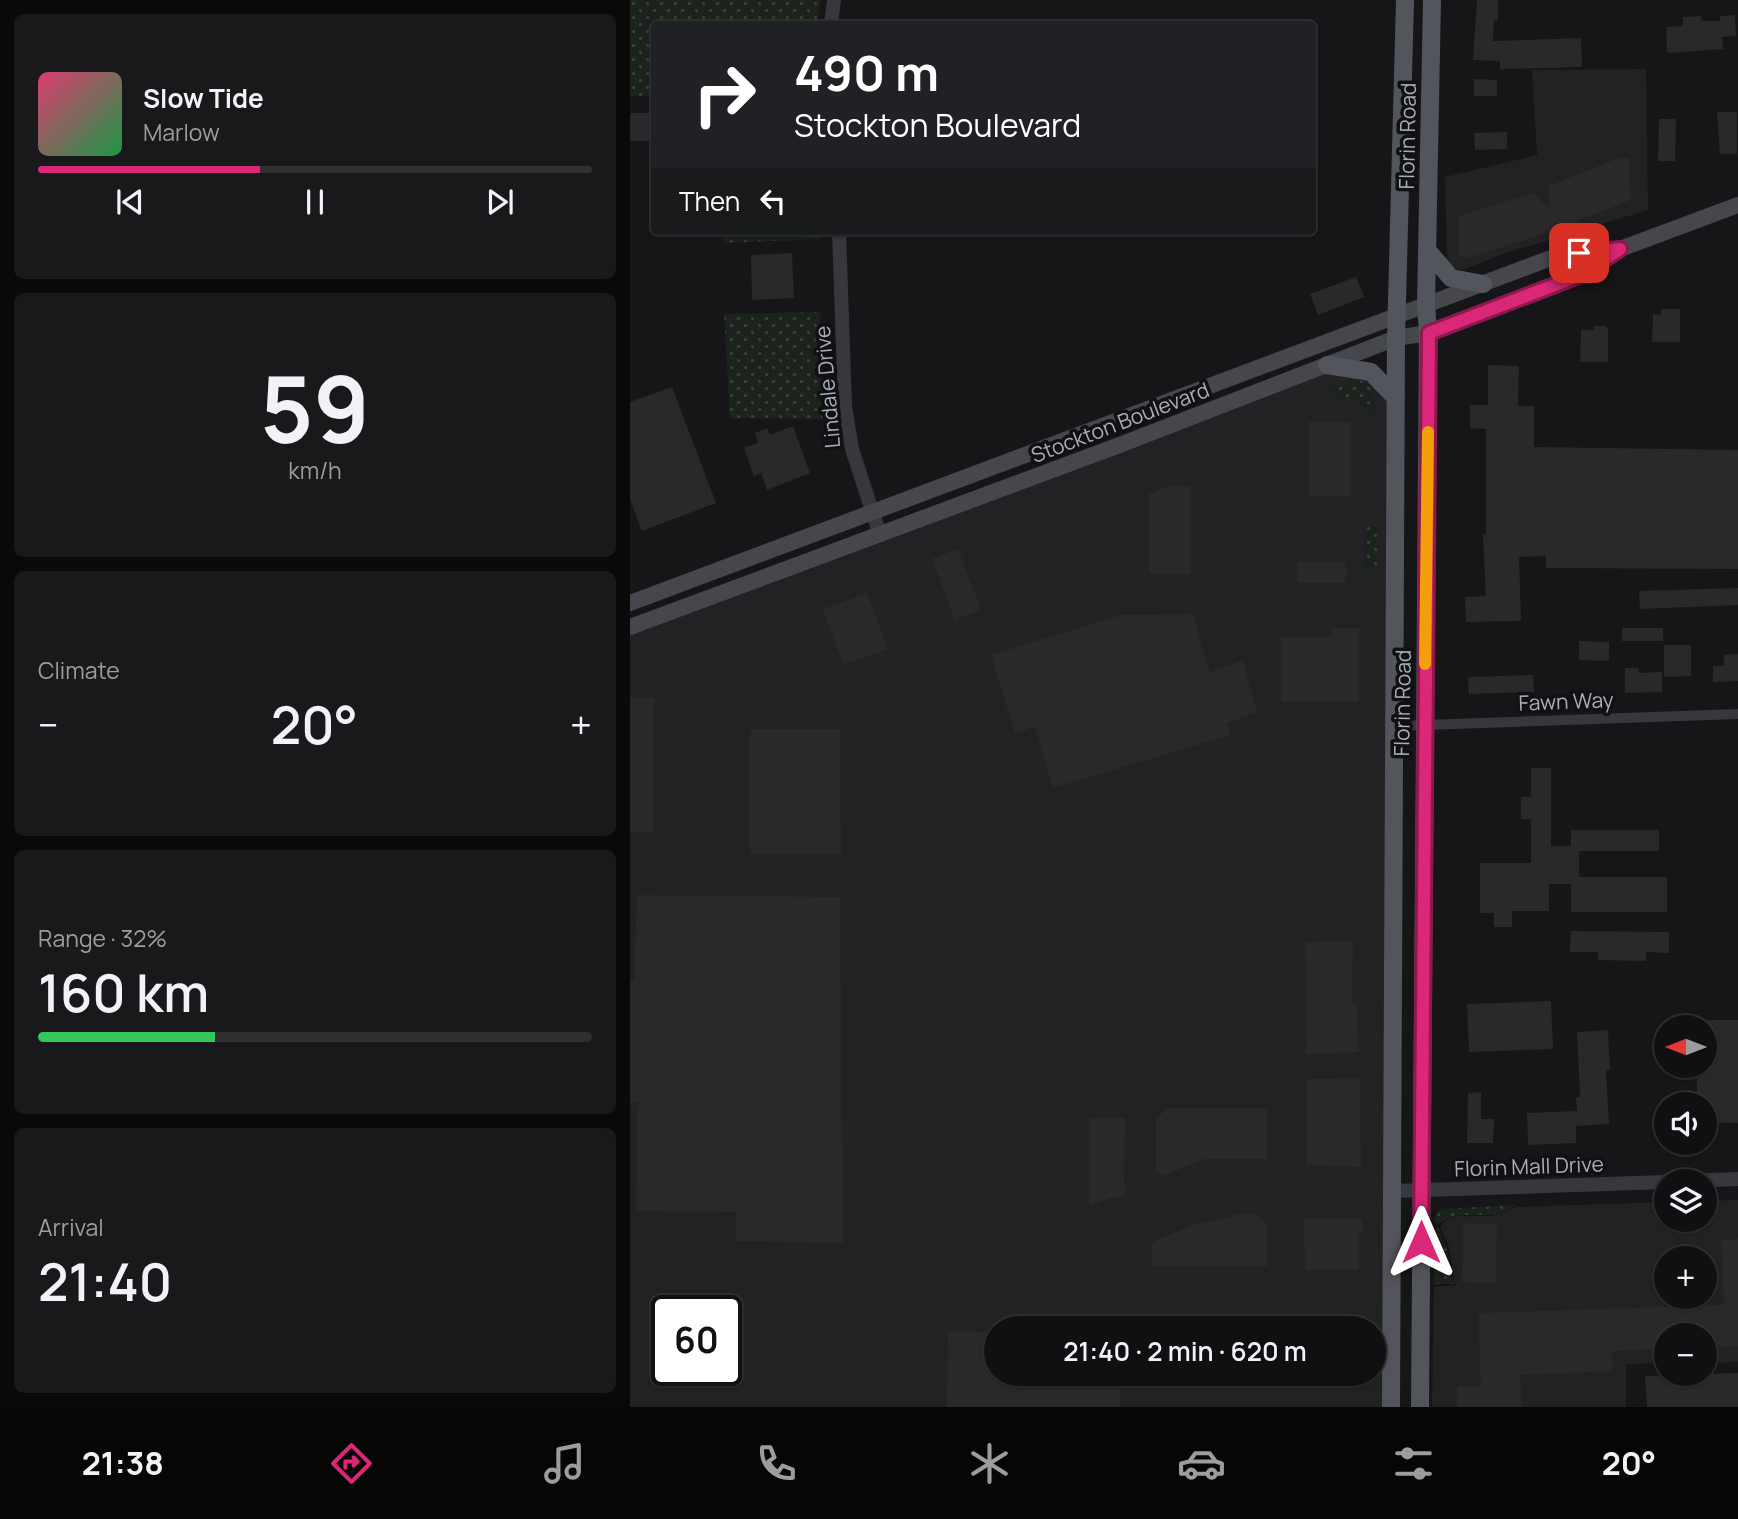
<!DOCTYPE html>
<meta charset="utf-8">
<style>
body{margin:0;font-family:Manrope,sans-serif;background:#19191b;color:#f1f3f6;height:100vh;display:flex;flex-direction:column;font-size:26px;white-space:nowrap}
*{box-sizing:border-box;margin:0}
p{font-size:23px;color:#9c9d9f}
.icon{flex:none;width:38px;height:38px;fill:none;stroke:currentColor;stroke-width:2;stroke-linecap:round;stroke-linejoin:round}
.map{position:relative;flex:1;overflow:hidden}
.drawer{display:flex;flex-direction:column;gap:14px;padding:14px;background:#09090a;width:630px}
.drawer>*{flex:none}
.banner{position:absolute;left:21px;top:21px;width:665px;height:214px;border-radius:7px;box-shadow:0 2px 5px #0004,0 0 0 2px #303032;background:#202124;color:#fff;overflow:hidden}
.needle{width:46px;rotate:270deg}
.fabs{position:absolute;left:1024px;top:1015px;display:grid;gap:14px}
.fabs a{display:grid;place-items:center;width:63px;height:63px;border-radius:50%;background:#101012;box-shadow:0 2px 5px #0004,0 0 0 2px #303032;font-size:35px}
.speed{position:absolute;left:21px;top:1295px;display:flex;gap:14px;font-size:35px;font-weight:700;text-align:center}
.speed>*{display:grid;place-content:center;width:91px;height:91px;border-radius:50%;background:#101012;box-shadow:0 2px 5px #0004,0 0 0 2px #303032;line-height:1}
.speed .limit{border:4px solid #111;border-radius:10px;background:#fff;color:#111}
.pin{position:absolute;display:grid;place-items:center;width:60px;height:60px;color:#fff;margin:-30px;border-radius:14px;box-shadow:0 4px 10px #0006}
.me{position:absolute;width:77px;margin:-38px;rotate:0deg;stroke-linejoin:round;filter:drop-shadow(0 0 5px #0008)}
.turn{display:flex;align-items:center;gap:24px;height:147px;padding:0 28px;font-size:32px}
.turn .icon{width:91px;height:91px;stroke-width:2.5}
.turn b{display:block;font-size:49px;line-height:60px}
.then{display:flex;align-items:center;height:66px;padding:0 28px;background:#0003;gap:14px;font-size:26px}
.big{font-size:52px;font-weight:600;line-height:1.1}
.drawer .widget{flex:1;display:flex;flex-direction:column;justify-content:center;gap:10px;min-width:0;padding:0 24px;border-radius:10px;background:#19191b}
.drawer .dial{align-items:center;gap:0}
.dial b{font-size:91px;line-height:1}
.song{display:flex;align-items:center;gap:21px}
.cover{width:84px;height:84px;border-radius:10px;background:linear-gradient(135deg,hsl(340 70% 55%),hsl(140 70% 35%))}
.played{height:7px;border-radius:4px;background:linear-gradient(90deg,#db2777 40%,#303032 40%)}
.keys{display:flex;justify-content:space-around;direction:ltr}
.heat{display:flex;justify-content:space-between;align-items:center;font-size:38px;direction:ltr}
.charge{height:10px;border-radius:5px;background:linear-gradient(90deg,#34c759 32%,#303032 0)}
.trip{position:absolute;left:354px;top:1316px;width:402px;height:70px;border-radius:35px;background:#101012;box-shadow:0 2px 5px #0004,0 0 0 2px #303032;font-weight:600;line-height:70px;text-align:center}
.menu{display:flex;height:112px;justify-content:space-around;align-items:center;background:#060607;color:#9c9d9f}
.menu .icon{width:49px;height:49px}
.menu .on{color:#db2777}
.menu b{font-size:32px;color:#f1f3f6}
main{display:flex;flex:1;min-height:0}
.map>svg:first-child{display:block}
.built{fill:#222225;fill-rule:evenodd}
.grass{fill:url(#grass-dots)}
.building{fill:#29292c}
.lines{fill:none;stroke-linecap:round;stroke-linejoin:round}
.minor{stroke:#37383d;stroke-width:10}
.tertiary{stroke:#37383d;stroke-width:14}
.secondary{stroke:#45474d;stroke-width:16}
.primary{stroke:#53555c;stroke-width:18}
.route-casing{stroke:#8e194d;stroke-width:18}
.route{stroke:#db2777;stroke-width:12}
.slow{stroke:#f59e0b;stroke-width:12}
.labels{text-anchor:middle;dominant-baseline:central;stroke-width:7;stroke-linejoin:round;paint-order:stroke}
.street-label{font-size:21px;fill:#a8adb8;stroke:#111113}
</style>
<main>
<section class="drawer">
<div class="widget">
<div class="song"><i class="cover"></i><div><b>Slow Tide</b><p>Marlow</p></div></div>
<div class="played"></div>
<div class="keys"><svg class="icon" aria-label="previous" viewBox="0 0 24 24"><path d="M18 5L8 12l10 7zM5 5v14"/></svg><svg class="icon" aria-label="pause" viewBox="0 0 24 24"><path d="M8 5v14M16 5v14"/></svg><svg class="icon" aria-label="next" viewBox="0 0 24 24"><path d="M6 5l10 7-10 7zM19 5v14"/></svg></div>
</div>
<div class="widget dial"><b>59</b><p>km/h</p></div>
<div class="widget"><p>Climate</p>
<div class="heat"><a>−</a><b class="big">20°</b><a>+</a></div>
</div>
<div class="widget"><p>Range · 32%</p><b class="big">160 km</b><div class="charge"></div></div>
<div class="widget"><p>Arrival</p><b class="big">21:40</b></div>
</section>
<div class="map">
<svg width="1108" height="1407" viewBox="0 0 1108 1407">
<defs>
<pattern id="grass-dots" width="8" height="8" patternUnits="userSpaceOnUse" patternTransform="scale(1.75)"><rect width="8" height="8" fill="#1c231d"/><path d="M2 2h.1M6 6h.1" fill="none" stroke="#3a403c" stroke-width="1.8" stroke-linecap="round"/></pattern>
</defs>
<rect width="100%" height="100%" fill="#161618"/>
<path class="built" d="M1016,69L1018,210L873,254L831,271L817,264L815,177L907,155L902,70Z
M697,365L741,372L766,398L759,1407H0V628ZM37,1311H96V1370H37ZM366,1328H744V1374H366Z
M1108,1200V1362L1075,1363L1074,1335H1036V1363L996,1364V1407H802L804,1287L825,1285L819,1247L810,1227L815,1221L824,1216H861L887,1207L1036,1202V1220H1074L1075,1201ZM1036,1258H1074V1297H1036Z"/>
<path class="grass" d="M0,0H191L186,24H24V96H0Z
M92,231H191V239L93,243Z
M190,312L195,419L100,418L94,314Z
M729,380C747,386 744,399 744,416L740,412L735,414C732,403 722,395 710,399L704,393L701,396L698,395V391Z
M735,525L747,526V569H735Z
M884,1205C862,1224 830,1206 808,1224L804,1222L807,1213L811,1209Z
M804,1228L809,1229L817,1249L824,1284H804Z"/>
<path class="building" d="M847,0H868V20H864L863,41L951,38L952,67L870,69V61L843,60Z
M1105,15L1106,36L1092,37L1093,49L1037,53L1036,27L1053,26V17L1071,16V21H1090V16Z
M844,79L867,80V96H844Z
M1087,112H1107V154H1090Z
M0,113H24V141H0Z
M1029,119H1046L1045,161H1028Z
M877,132V149L845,150L844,133Z
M989,158H999L1001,200L921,231L838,258L829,255L828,216L903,193L920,210L919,186Z
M162,253L164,298L122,300L121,255Z
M726,277L734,297L688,315L680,294Z
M1031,309H1050V342H1022L1023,314L1031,315Z
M964,326H976L978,329V362H950L951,330H964Z
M858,365L889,366L888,406H904V447L1108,450V569L916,568V556L889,557L891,621L836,622L835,597L856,596L853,535L856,534V429L840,428V405H858Z
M42,387L86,503L12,531L0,499V402Z
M679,422H721V496H679Z
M163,426L180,473L137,490L131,473L124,476L114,448L128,443L125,433L137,428L140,435Z
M540,486H561V574H519V494Z
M328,549L351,610L325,620L302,559Z
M667,562H716V583H667Z
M1108,588V605L1010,609L1009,591Z
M237,593L258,649L213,665L193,609Z
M563,614L580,672L613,660L627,712L597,723L600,735L423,788L405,727L385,733L361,655L491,615Z
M702,628H729V701H651V637H702Z
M992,628H1033V641H992Z
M949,641L979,642V661L949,660Z
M1034,645H1061V676L1034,677Z
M1108,654V681L1083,682V666H1094V655Z
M995,668H1008L1009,673L1032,672V692L995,693Z
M903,675L904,692L839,694L838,677Z
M0,698H24L23,832H0Z
M120,729H210L211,854H120Z
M901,768H921V846H941V830H1029V851H949V877H1037V912H941V884H919V911H882V927H864V913H850V863H901V819H891V797H901Z
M7,895L210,897L213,1243L106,1241V1212L6,1211L8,1102H0V981H4Z
M941,931L1039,932V953L1016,952V961L968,960V952H940Z
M723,941L722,1004H727L729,1052L676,1054L675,942Z
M921,1001L923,1049L839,1052L837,1004Z
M1074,1020H1108V1123L1074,1122V1104H1067V1066H1074Z
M978,1030L980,1070L976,1071L979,1124L946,1126V1143L898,1145L897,1113L947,1111L946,1097H950L947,1032Z
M730,1078L731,1167L676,1165L677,1079Z
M851,1092V1119H864L863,1143H837L838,1093Z
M537,1108H637V1159H574L533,1176L526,1171V1119Z
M459,1118H495L494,1184L499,1189L489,1199L486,1196L459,1206Z
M603,1214H627L637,1226V1266H522L521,1243L564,1224L603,1217Z
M674,1219H732V1234H729V1269L675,1270Z
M833,1223L867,1224L866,1283L832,1282Z
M1108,1239V1346L1074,1347V1335H1036V1349L982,1351L983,1371L890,1375L892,1407H827V1387L851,1386L848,1313L1094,1305L1091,1240Z
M318,1331L366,1332V1374H490V1407H317Z
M1108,1373V1407H1017L1015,1376Z"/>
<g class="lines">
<path class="minor" d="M765,726L1108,714"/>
<path class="tertiary" d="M201,24L204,0
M209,231L215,406L222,449L250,535
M1054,1181L1108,1179
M764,1191L1036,1182"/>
<path class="secondary" d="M0,603L929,255L988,249
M0,627L487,446L766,338L798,333L951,275L990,249L1108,205"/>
<path class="primary" d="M798,251L821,278L853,284
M697,365L741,372L766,398
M761,1407L766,338L775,0
M790,1407L798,333L796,305L802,0"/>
</g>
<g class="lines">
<g class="route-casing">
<path id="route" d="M791,1242L799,333L951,275L990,249L949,253"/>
</g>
<use href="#route" class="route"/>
<path class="slow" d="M795,664L798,432"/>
</g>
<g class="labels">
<g class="street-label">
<text transform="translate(777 136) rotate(-89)">Florin Road</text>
<text transform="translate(197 387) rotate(-95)">Lindale Drive</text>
<text transform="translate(490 422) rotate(-21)">Stockton Boulevard</text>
<text transform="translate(936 701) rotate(-2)">Fawn Way</text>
<text transform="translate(772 703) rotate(-89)">Florin Road</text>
<text transform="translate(899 1166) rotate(-2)">Florin Mall Drive</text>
</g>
</g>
</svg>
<div class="fabs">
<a><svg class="needle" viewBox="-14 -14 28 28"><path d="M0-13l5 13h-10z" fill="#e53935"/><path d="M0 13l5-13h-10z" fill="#9c9d9f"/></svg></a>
<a><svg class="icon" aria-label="sound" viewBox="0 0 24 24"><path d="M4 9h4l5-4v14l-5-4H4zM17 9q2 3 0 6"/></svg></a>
<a><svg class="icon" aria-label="layers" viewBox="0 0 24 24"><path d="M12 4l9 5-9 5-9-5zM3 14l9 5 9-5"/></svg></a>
<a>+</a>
<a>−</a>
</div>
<div class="speed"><div class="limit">60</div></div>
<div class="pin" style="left:949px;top:253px;background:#d93025"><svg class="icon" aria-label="arrive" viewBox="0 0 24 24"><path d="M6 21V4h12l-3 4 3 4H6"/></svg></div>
<svg class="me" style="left:791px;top:1242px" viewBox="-20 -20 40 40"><path d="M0-17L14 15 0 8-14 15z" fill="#db2777" stroke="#fff" stroke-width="4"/></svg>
<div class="trip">21:40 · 2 min · 620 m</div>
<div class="banner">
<div class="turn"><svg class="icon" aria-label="right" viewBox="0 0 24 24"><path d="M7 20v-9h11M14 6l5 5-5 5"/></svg><div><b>490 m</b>Stockton Boulevard</div></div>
<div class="then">Then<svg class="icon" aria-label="left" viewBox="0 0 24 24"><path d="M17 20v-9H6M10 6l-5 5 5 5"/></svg></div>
</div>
</div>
</main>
<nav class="menu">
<b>21:38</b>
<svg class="icon on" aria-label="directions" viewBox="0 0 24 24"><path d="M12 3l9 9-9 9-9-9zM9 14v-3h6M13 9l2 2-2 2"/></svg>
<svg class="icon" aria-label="music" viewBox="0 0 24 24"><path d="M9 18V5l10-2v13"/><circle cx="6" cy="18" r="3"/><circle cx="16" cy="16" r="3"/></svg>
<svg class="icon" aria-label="phone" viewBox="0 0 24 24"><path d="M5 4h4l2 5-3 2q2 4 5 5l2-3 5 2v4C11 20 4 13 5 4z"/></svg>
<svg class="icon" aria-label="climate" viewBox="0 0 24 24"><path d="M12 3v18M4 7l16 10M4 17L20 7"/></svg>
<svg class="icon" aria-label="car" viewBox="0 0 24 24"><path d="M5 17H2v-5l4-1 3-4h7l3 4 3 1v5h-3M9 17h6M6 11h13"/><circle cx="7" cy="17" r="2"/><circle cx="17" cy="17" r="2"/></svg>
<svg class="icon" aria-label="filters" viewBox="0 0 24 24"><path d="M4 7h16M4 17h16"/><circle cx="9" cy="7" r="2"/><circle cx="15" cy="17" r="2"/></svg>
<b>20°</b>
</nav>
